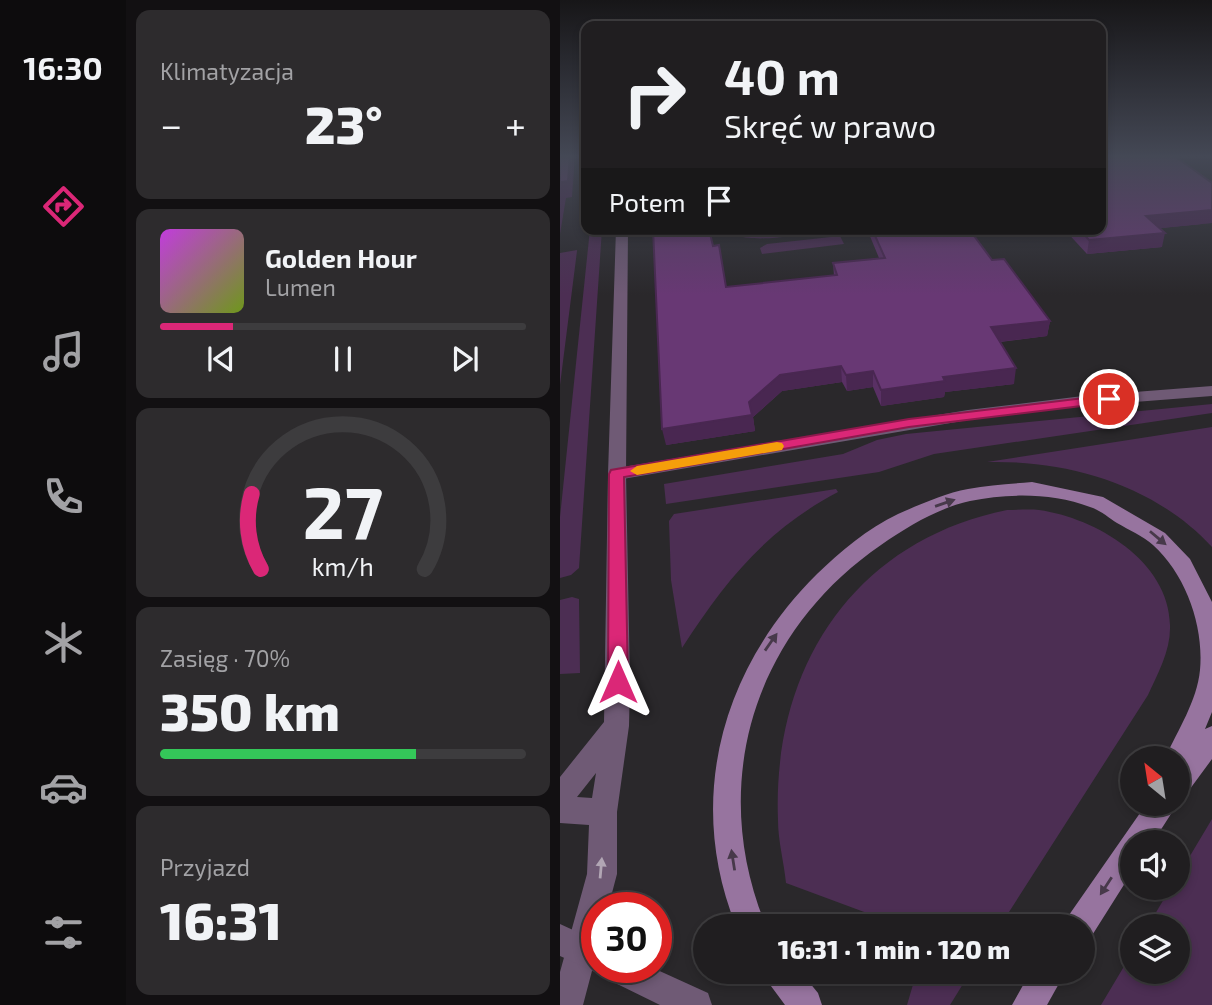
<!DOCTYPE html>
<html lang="pl">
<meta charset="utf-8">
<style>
body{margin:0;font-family:"Exo 2",sans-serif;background:#2d2b2d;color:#f1f3f6;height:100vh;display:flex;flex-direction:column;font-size:26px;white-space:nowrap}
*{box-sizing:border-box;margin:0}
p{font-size:23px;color:#a2a2a5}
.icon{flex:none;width:38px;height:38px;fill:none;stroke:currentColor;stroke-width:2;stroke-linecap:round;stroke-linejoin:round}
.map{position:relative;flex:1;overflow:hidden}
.sheet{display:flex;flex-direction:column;gap:10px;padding:10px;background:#121012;width:434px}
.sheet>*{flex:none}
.banner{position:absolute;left:21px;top:21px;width:525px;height:214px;border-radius:14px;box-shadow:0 4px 10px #0003,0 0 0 2px #3d3c3e;background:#201e20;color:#f1f3f6;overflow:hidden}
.needle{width:46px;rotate:330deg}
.controls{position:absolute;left:560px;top:746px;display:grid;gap:14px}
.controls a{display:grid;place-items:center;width:70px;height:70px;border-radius:50%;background:#201e20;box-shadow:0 4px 10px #0003,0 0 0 2px #3d3c3e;font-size:35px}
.speed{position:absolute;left:21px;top:892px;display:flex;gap:14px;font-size:35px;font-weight:700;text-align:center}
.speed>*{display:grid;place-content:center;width:91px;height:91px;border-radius:50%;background:#201e20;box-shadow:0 4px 10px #0003,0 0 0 2px #3d3c3e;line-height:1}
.speed .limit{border:10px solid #d22;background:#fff;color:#111}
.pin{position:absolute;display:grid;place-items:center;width:60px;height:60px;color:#fff;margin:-30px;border:4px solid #fff;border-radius:50%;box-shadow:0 2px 7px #0007}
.me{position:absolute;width:77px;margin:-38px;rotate:0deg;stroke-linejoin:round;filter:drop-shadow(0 0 5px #0008)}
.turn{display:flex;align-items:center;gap:24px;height:147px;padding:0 28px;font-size:32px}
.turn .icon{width:91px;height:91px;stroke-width:2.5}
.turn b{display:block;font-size:49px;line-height:60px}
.then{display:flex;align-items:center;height:66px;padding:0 28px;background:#0003;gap:14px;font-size:26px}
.big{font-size:52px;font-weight:800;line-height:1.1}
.sheet .widget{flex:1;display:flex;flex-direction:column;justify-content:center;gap:10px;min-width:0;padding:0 24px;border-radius:14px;background:#2d2b2d}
.sheet .dial{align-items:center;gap:0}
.dial svg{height:182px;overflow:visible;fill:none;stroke:#3d3c3e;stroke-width:7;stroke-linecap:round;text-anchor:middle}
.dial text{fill:#f1f3f6;stroke:none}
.song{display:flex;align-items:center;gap:21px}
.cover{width:84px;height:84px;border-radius:10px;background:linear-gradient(135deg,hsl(290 70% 55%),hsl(80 70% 35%))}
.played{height:7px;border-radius:4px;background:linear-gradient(90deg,#db2777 20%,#3d3c3e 20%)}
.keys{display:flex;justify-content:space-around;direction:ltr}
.heat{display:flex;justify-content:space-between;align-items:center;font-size:38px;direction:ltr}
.charge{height:10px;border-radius:5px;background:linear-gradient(90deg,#34c759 70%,#3d3c3e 0)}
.trip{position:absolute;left:133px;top:914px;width:402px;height:70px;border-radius:35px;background:#201e20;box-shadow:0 4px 10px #0003,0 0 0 2px #3d3c3e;font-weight:800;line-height:70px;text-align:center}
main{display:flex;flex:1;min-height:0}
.dock{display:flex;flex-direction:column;width:126px;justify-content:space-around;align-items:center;background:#0d0c0d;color:#a2a2a5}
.dock .icon{width:49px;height:49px}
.dock .active{color:#db2777}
.dock b{font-size:32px;color:#f1f3f6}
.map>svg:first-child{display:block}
.green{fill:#4c2e53}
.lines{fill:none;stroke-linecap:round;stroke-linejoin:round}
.service{fill:#6f5a75;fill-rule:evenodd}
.minor{fill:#6f5a75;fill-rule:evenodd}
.tertiary{fill:#6f5a75;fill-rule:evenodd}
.secondary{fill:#97749f;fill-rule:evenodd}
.wall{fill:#593064}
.shaded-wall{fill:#492751}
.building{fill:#683874;stroke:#492751;stroke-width:2}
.oneway{fill:#47394a}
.oneway2{fill:#b1a6b4}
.route{fill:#db2777;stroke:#8e194d;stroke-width:2}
.slow{fill:#f59e0b}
</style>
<main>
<nav class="dock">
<b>16:30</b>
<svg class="icon active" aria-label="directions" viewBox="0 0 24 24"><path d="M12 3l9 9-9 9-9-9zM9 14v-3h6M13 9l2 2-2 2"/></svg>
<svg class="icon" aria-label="music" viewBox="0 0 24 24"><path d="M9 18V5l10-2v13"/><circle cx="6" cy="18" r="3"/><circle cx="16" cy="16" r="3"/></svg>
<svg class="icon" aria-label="phone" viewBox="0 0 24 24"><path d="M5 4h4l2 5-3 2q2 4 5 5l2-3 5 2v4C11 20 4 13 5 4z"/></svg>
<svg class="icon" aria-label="climate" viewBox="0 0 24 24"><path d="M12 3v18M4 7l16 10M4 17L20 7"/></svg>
<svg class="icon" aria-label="car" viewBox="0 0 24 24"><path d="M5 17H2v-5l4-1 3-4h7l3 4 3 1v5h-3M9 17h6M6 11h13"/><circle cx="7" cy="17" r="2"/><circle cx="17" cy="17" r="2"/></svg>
<svg class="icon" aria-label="filters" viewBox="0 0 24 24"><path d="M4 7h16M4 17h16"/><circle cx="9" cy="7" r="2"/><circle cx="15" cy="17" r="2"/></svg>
</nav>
<section class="sheet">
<div class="widget"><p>Klimatyzacja</p>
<div class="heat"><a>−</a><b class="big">23°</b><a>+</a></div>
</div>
<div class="widget">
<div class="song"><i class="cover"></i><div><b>Golden Hour</b><p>Lumen</p></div></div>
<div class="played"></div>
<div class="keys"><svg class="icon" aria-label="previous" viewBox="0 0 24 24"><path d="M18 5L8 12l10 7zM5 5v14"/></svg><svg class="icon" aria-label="pause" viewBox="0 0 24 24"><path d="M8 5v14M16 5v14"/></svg><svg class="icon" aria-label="next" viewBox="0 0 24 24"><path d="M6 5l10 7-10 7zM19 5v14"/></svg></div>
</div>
<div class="widget dial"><svg viewBox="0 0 100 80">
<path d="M14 69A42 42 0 1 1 86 69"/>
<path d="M14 69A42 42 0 0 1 10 36" stroke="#db2777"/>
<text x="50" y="56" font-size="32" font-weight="700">27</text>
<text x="50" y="72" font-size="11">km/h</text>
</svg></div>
<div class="widget"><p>Zasięg · 70%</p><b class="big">350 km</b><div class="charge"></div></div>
<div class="widget"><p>Przyjazd</p><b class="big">16:31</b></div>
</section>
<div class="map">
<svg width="652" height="1005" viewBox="0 0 652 1005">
<rect width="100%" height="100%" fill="#2a282b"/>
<path class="green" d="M30,229H42L19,568L11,575L0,578V517Z
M176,229H250C239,238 193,241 179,236Z
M280,236L284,244L202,254L200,248L207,244Z
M17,250V251L0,385V253Z
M652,404V413L374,454L319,472L106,504L104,484L283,454L317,440L346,434Z
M652,427V547C595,485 508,460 427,462Z
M276,489L278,492C206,530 165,581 122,648L111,580L109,521L114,514Z
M447,510C458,510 469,509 479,510C536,518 609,561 610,625C611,650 598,673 588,695L440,926H342L226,883C224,862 218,841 218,820C212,667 294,541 447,510Z
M12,597L19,599L20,673L0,674V600Z
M652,819V1005H541L572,953V971H618V926H588L611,887H618V876Z
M357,971H411L390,1005H347Z"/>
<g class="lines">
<path class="service" d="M652,386V396L523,406L408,420L57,480L48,474L57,468L408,410L523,396Z"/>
<path class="minor" d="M56,229H68L66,474L70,682L69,726L57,812V874L48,908H37V952L23,1005H0V972L27,874L29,825L0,823V777L44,722L48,474ZM36,773L32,798L17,797Z"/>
<path class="tertiary" d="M0,924L37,941V968H93L148,993L152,1005H100L47,979L43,970L37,973L0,956Z"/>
<path class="secondary" d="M472,482L543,497L605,533L630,559L652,602V712L645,729L652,726V759L627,793L618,797V758H605C618,730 637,701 640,670C644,626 626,575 593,545C583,536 569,530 557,523C549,518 540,510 530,507C493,493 449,493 410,501C378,508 347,527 321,545C194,632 147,783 206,926H176C125,799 162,668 257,574C280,552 308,528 338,514C359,505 385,493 408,489C429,485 450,484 472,482Z
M587,803H618L593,842H572V872L531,937L523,940V926H505L509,915Z
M203,971H240L258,993L262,1005H225L208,982Z
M471,971H506L487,1005H452Z"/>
</g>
<path class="wall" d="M652,223L600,228L602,247L527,254L504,229H541Z
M307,229H409L432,260L490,321L487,336L440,342L454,384L385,392L384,397L321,406L313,387L287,391L282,382L222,391L193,417L195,431L106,445L153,246L166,287L274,276L273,263L319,258Z"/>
<path class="shaded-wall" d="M10,155H15L12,197L6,198L0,234V191Z
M652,210V223L583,230L586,216Z
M605,233L602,247L527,254L529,240Z
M490,321L487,336L430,343L431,327Z
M281,366L282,382L222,391L193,417L195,431L106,445L102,429L189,402L220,375Z
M456,368L454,384L385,392L384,397L321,406V390L383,377Z
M313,371V387L287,391L286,375Z"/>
<path class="building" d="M0,155H10L8,181L2,182L0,191Z
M541,155H613L652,183V210L586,216L605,233L529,240L519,229H541Z
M93,229H149L153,246L159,245L166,287L277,275L273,263L325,258L312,229H409L432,260L444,259L490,321L431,327L456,368L383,377L385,381L321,390L313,371L286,375L281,366L220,375L189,402L192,415L102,429Z"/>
<defs><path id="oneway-solid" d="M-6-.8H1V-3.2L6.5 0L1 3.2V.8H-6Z" transform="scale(1.75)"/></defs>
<g class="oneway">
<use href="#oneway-solid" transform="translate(385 503) rotate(-19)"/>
<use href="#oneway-solid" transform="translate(598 538) rotate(40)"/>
<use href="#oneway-solid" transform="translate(211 642) rotate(-55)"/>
<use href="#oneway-solid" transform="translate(173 860) rotate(-99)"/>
<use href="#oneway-solid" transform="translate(546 886) rotate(123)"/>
</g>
<use class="oneway2" href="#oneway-solid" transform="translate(41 868) rotate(-85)"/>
<linearGradient id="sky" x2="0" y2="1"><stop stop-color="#171618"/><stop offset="0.53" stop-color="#444855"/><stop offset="1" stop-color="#444855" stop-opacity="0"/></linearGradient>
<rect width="652" height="295" fill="url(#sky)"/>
<path class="route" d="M549,395L554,396V402L349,427L64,477L68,682L65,688L58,691L51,688L48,682L49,474L51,470L349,419Z"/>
<path class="slow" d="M217,442L222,443L224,446L222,450L77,475L70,471L77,466Z"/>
</svg>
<div class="controls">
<a><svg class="needle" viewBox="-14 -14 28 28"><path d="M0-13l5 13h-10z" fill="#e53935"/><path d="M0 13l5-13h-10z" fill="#a2a2a5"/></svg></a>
<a><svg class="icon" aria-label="sound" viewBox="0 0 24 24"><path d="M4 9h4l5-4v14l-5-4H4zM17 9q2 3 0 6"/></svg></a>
<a><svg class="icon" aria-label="layers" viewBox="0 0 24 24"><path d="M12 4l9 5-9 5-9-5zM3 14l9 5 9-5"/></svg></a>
</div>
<div class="speed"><div class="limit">30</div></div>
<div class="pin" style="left:549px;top:399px;background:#d93025"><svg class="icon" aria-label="arrive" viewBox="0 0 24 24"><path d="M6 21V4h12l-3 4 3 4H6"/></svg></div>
<svg class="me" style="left:58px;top:682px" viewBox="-20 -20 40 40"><path d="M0-17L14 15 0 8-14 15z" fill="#db2777" stroke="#fff" stroke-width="4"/></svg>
<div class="trip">16:31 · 1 min · 120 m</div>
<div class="banner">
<div class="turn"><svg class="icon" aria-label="right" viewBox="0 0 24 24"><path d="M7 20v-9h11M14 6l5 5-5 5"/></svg><div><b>40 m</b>Skręć w prawo</div></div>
<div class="then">Potem<svg class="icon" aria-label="arrive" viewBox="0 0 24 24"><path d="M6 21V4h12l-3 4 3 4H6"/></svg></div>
</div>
</div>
</main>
